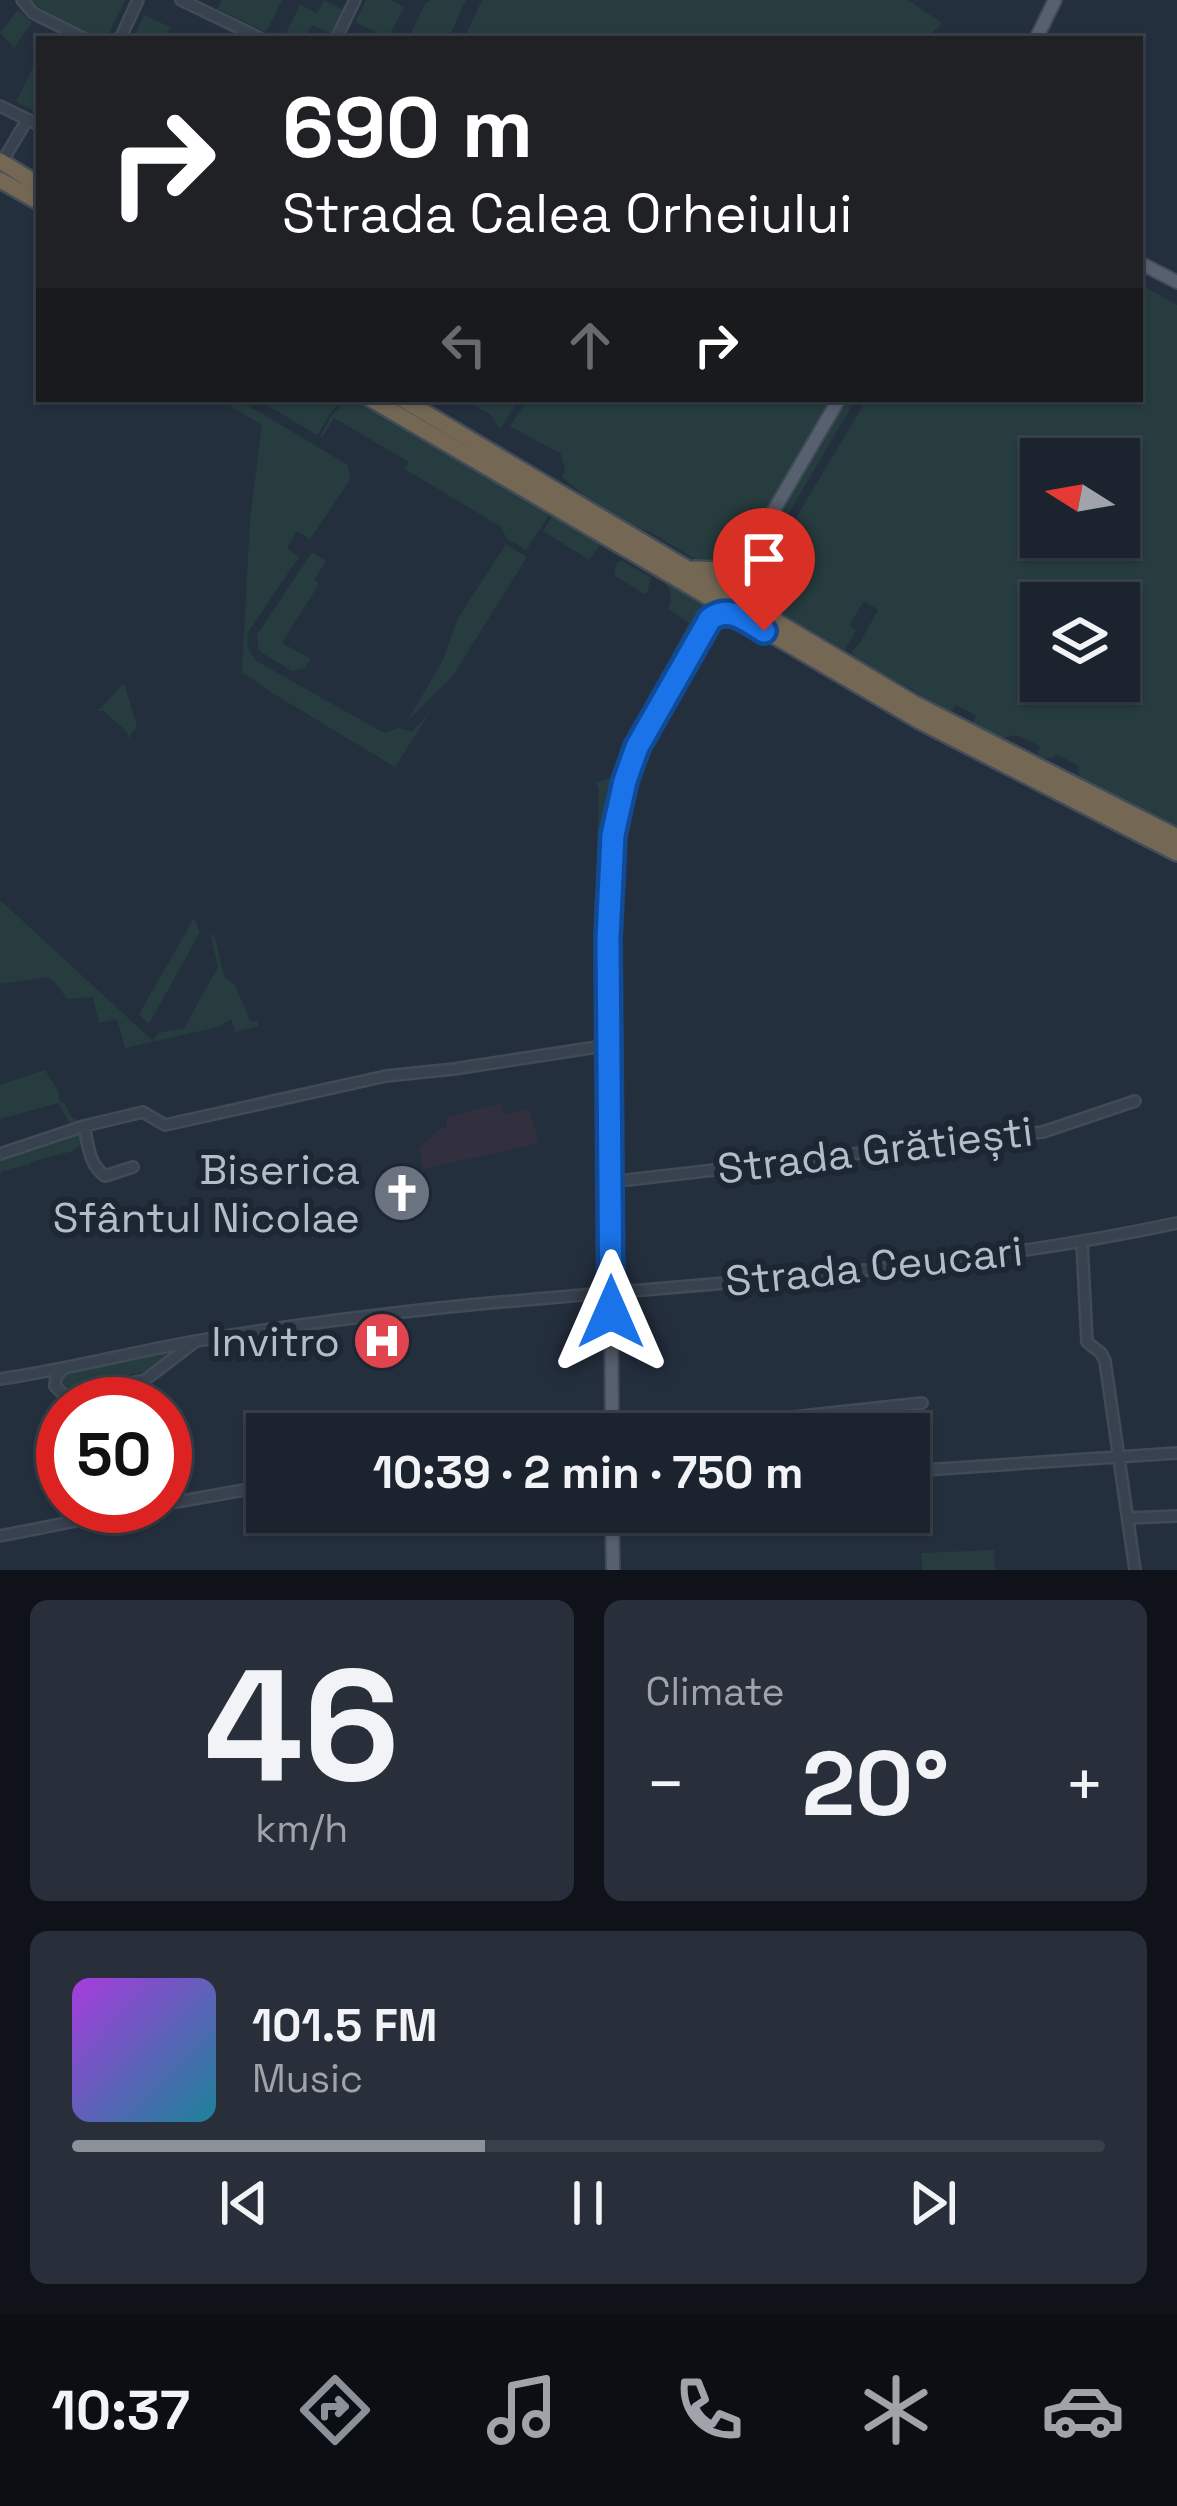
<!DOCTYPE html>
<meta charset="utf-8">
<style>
body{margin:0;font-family:"Space Grotesk",sans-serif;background:#282f3a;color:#f1f3f6;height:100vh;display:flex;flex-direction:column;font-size:45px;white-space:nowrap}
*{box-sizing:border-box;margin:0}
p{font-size:39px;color:#a0a4aa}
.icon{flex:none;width:66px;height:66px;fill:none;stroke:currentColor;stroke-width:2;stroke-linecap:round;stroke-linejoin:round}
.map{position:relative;height:1570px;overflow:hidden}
.details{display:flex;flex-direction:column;gap:30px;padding:30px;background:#0f1319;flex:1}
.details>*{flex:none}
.banner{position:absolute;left:36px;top:36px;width:1107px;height:366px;border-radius:0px;box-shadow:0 3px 9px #0004,0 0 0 3px #39404a;background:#202124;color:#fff;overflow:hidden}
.needle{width:78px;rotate:281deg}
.buttons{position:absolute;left:1020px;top:438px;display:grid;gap:24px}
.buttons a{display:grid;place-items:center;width:120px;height:120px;border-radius:0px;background:#1b232e;box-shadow:0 3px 9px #0004,0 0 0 3px #39404a;font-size:60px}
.speed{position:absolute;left:36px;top:1377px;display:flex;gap:24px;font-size:60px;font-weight:700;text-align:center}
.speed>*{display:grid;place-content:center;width:156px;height:156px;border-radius:50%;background:#1b232e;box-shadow:0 3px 9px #0004,0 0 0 3px #39404a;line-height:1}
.speed .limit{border:18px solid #d22;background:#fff;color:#111}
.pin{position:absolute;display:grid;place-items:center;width:102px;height:102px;color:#fff;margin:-123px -51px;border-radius:50% 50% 50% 0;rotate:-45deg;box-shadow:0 0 12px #0007}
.pin .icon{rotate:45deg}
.me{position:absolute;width:132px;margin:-66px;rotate:0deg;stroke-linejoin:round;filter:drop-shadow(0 0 9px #0008)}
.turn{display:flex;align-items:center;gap:42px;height:252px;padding:0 48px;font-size:54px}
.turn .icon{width:156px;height:156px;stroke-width:2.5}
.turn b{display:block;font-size:84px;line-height:102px}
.lanes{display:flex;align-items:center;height:114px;padding:0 48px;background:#0003;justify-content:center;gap:60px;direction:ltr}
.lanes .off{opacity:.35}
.big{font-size:90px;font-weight:700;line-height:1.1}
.details .tile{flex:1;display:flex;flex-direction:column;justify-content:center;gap:18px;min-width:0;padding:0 42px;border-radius:18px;background:#282f3a}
.details .dial{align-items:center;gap:0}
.dial b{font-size:156px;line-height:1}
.song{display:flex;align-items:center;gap:36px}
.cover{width:144px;height:144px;border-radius:18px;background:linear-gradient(135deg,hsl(280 70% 55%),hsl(190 70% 35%))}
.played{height:12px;border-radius:6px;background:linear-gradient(90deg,#8c9099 40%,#39404a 40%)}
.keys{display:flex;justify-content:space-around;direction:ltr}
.heat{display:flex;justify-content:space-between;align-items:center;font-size:66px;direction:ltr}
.details .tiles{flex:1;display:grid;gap:30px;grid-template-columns:1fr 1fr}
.tile:last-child{grid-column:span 2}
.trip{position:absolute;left:246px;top:1413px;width:684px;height:120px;border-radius:0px;background:#1b232e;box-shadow:0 3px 9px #0004,0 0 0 3px #39404a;font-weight:700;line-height:120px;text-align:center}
.tabs{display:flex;height:192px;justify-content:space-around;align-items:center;background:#0b0e12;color:#a0a4aa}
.tabs .icon{width:84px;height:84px}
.tabs .current{color:#8c9099}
.tabs b{font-size:54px;color:#f1f3f6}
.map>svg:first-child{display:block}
.medical{fill:#32303f}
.green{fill:#263c3f;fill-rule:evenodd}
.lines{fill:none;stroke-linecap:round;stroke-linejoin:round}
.minor-casing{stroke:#414a57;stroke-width:14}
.major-casing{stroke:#414a57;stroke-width:16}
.highway-casing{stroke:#434c59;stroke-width:20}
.minor{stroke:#38414e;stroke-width:9}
.major{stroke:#56606e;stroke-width:12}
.highway{stroke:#746855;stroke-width:15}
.route-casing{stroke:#114b97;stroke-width:30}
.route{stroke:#1a73e8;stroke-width:21}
.labels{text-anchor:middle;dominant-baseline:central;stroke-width:12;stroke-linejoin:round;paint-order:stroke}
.street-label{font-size:42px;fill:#b4bcc9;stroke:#1d2633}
.poi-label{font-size:42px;fill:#b4bcc9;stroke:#1d2633;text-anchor:end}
</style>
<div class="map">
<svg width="1177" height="1570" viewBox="0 0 1177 1570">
<rect width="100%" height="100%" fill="#242f3e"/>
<path class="medical" d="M502,1103L504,1114L529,1109L539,1143L423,1169L419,1148L440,1129L447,1128V1117Z"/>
<path class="green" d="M30,0H125L106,39H100L48,14Z
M222,0H282L266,32L217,9Z
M324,0L343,10L331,34L312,25L304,39H283L300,5L317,13Z
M366,0H391L404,7L388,38L355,22Z
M431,0H466L448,39H408L425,4Z
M482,0H908L942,23L926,39H464Z
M18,10L32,22L14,48L0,33Z
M144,15L170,27L165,36L171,39H133Z
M34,65L39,67V113L16,102Z
M1140,284L1177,305V827L1081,778L1078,772L1079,766L1056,754L1053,758H1042L1037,753L1040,746L1016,735L1002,738L973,724L976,715L956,705L951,712L854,657L851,652L859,644L878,610L864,601L849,625L856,630L845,650L748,594L758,573L762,575L867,399H1140ZM1041,459H1119V537H1041ZM1041,603H1119V681H1041Z
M219,399H237L348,465L350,480L310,539L297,531L287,548L299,557L248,632C246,645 248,653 258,662L384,733L399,728L412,732L430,712L395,767L274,694L242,672L250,519L262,425Z
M257,399H343L330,414L317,435Z
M347,399H362L552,511L526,550L507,539L501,527L405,469L409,462L334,418L322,437L320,436L332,415Z
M463,399H520L500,428L490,414Z
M528,399H833L740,550L719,567L701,563L652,533L621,521L597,507L562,477L565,470L561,454L510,426Z
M847,399H856L767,550L760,546Z
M554,513L599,542V547L589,560L543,531Z
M506,544L527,557L452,677L408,720L442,662L458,618Z
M312,552L326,561L314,580L319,584L282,643L311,659L305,668L292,671L261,652L258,648L257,635Z
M623,561L651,578L647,593L644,594L614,575L617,563Z
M660,578L703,606L704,612L685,645L672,654L689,623L668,609C674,595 671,588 660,578Z
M124,683L137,726L128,739V733L104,711H98Z
M629,737L631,738C608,799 604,844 601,908L595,909L599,790L596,782L612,778Z
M0,900L153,1041L158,1033L184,1028L218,967L211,938L214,933L224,977L235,985L251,1022L257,1021L259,1026L235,1032L231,1019L218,1027L125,1048L117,1019L99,1023L93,997L67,999L55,982L48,977L0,984Z
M194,918L200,932L149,1024L139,1014Z
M45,1070L58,1091L60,1102L64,1103L71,1116L81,1123L72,1127L58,1103L0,1119V1085Z
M80,1130L86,1141L73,1151L30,1162V1164L2,1171L0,1175V1162L4,1156L62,1139Z
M175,1351L148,1371L67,1388L59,1380L61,1375L66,1373Z
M832,1418L833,1432L751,1434V1427Z
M994,1550L995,1570H922L921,1553Z"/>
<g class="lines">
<g class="minor-casing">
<path id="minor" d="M22,0L33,13L85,39
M181,0L262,39
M120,39L138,0
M336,39L355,0
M0,106L39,125
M2,162L27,120
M84,1126C88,1144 89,1165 105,1176L133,1167
M0,1154L84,1126L143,1112L165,1125L386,1076L454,1069L610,1045
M610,1182L1043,1132L1135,1101
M1082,1242L1087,1342L1101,1353L1105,1361L1135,1570
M63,1369L56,1377L55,1386L65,1396L145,1380L195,1342
M0,1379C57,1371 113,1357 169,1346C258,1329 348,1318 439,1308C685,1283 934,1275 1177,1223
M700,1434L701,1427L922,1403
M909,1471L1177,1453
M165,1504L267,1486
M1128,1518L1177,1516
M0,1536L152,1506"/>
</g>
<g class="major-casing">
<path id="major" d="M1036,39L1055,0
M1140,263L1177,282
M733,580L839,399
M612,1434L609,938L613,835L625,781L637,747L722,598
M612,1512L613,1570"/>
</g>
<g class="highway-casing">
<path id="highway" d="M0,161L39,185
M0,180L39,202
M371,399L918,720L1177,853
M402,399L915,704L1177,837
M694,569L719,570L749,552
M737,573L734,586L739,599"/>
</g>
<use href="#minor" class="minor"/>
<use href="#major" class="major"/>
<use href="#highway" class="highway"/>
</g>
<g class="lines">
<g class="route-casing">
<path id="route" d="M611,1312L608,938L613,835L625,781L637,747L710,619C729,605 746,620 764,631"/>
</g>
<use href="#route" class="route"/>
</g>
<defs>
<g id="church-disc" transform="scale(3)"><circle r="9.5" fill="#6b7280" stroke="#1d2633"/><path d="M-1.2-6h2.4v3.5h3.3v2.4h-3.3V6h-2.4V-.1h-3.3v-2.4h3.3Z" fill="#fff"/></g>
<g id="hospital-disc" transform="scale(3)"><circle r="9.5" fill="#e0444e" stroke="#1d2633"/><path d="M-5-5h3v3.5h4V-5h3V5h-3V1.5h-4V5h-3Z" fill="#fff"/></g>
</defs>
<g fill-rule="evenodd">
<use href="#church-disc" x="402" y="1193"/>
<use href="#hospital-disc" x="382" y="1341"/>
</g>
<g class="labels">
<g class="street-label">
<text transform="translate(875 1150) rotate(-7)">Strada Grătiești</text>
<text transform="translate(874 1266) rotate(-6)">Strada Ceucari</text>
</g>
<g class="poi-label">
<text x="360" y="1169">Biserica<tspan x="360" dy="48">Sfântul Nicolae</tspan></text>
<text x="340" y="1341">Invitro</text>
</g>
</g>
</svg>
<div class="buttons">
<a><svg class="needle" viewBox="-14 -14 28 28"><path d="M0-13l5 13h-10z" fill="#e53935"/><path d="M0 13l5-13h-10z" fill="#a0a4aa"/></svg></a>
<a><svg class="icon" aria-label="layers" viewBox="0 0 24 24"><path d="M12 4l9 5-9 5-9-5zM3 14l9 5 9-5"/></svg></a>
</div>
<div class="speed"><div class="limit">50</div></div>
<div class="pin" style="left:764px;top:631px;background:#d93025"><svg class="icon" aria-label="arrive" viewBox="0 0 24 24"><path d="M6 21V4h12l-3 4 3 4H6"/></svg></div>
<svg class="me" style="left:611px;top:1312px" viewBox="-20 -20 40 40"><path d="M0-17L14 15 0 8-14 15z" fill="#1a73e8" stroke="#fff" stroke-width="4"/></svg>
<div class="trip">10:39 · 2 min · 750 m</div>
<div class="banner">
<div class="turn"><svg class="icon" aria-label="right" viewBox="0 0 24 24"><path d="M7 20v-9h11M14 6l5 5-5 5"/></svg><div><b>690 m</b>Strada Calea Orheiului</div></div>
<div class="lanes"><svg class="icon off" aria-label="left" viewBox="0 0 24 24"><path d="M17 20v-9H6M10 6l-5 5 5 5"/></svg><svg class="icon off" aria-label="ahead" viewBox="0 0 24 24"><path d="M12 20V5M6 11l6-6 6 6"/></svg><svg class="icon" aria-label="right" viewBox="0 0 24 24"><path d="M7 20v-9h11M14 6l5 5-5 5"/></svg></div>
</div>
</div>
<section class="details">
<div class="tiles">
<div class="tile dial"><b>46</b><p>km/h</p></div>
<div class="tile"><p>Climate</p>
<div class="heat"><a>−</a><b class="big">20°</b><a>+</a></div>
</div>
<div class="tile">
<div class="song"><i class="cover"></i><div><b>101.5 FM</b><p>Music</p></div></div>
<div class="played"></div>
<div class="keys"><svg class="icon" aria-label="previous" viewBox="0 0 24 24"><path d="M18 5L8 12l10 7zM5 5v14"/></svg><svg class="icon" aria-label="pause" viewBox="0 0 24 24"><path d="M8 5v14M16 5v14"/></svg><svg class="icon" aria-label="next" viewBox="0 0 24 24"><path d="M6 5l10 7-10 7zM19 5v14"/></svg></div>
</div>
</div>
</section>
<nav class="tabs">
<b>10:37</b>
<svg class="icon current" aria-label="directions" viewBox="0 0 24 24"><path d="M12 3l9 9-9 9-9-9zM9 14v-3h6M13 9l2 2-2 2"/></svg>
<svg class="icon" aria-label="music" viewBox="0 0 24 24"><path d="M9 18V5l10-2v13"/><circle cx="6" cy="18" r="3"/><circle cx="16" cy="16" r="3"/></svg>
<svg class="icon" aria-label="phone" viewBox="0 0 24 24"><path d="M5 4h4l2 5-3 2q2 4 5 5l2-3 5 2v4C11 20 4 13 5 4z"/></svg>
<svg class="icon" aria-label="climate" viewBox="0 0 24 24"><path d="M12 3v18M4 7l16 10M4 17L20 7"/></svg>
<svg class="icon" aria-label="car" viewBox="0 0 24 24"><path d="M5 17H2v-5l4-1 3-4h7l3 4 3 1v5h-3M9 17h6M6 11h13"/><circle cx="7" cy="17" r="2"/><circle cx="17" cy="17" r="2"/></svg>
</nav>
